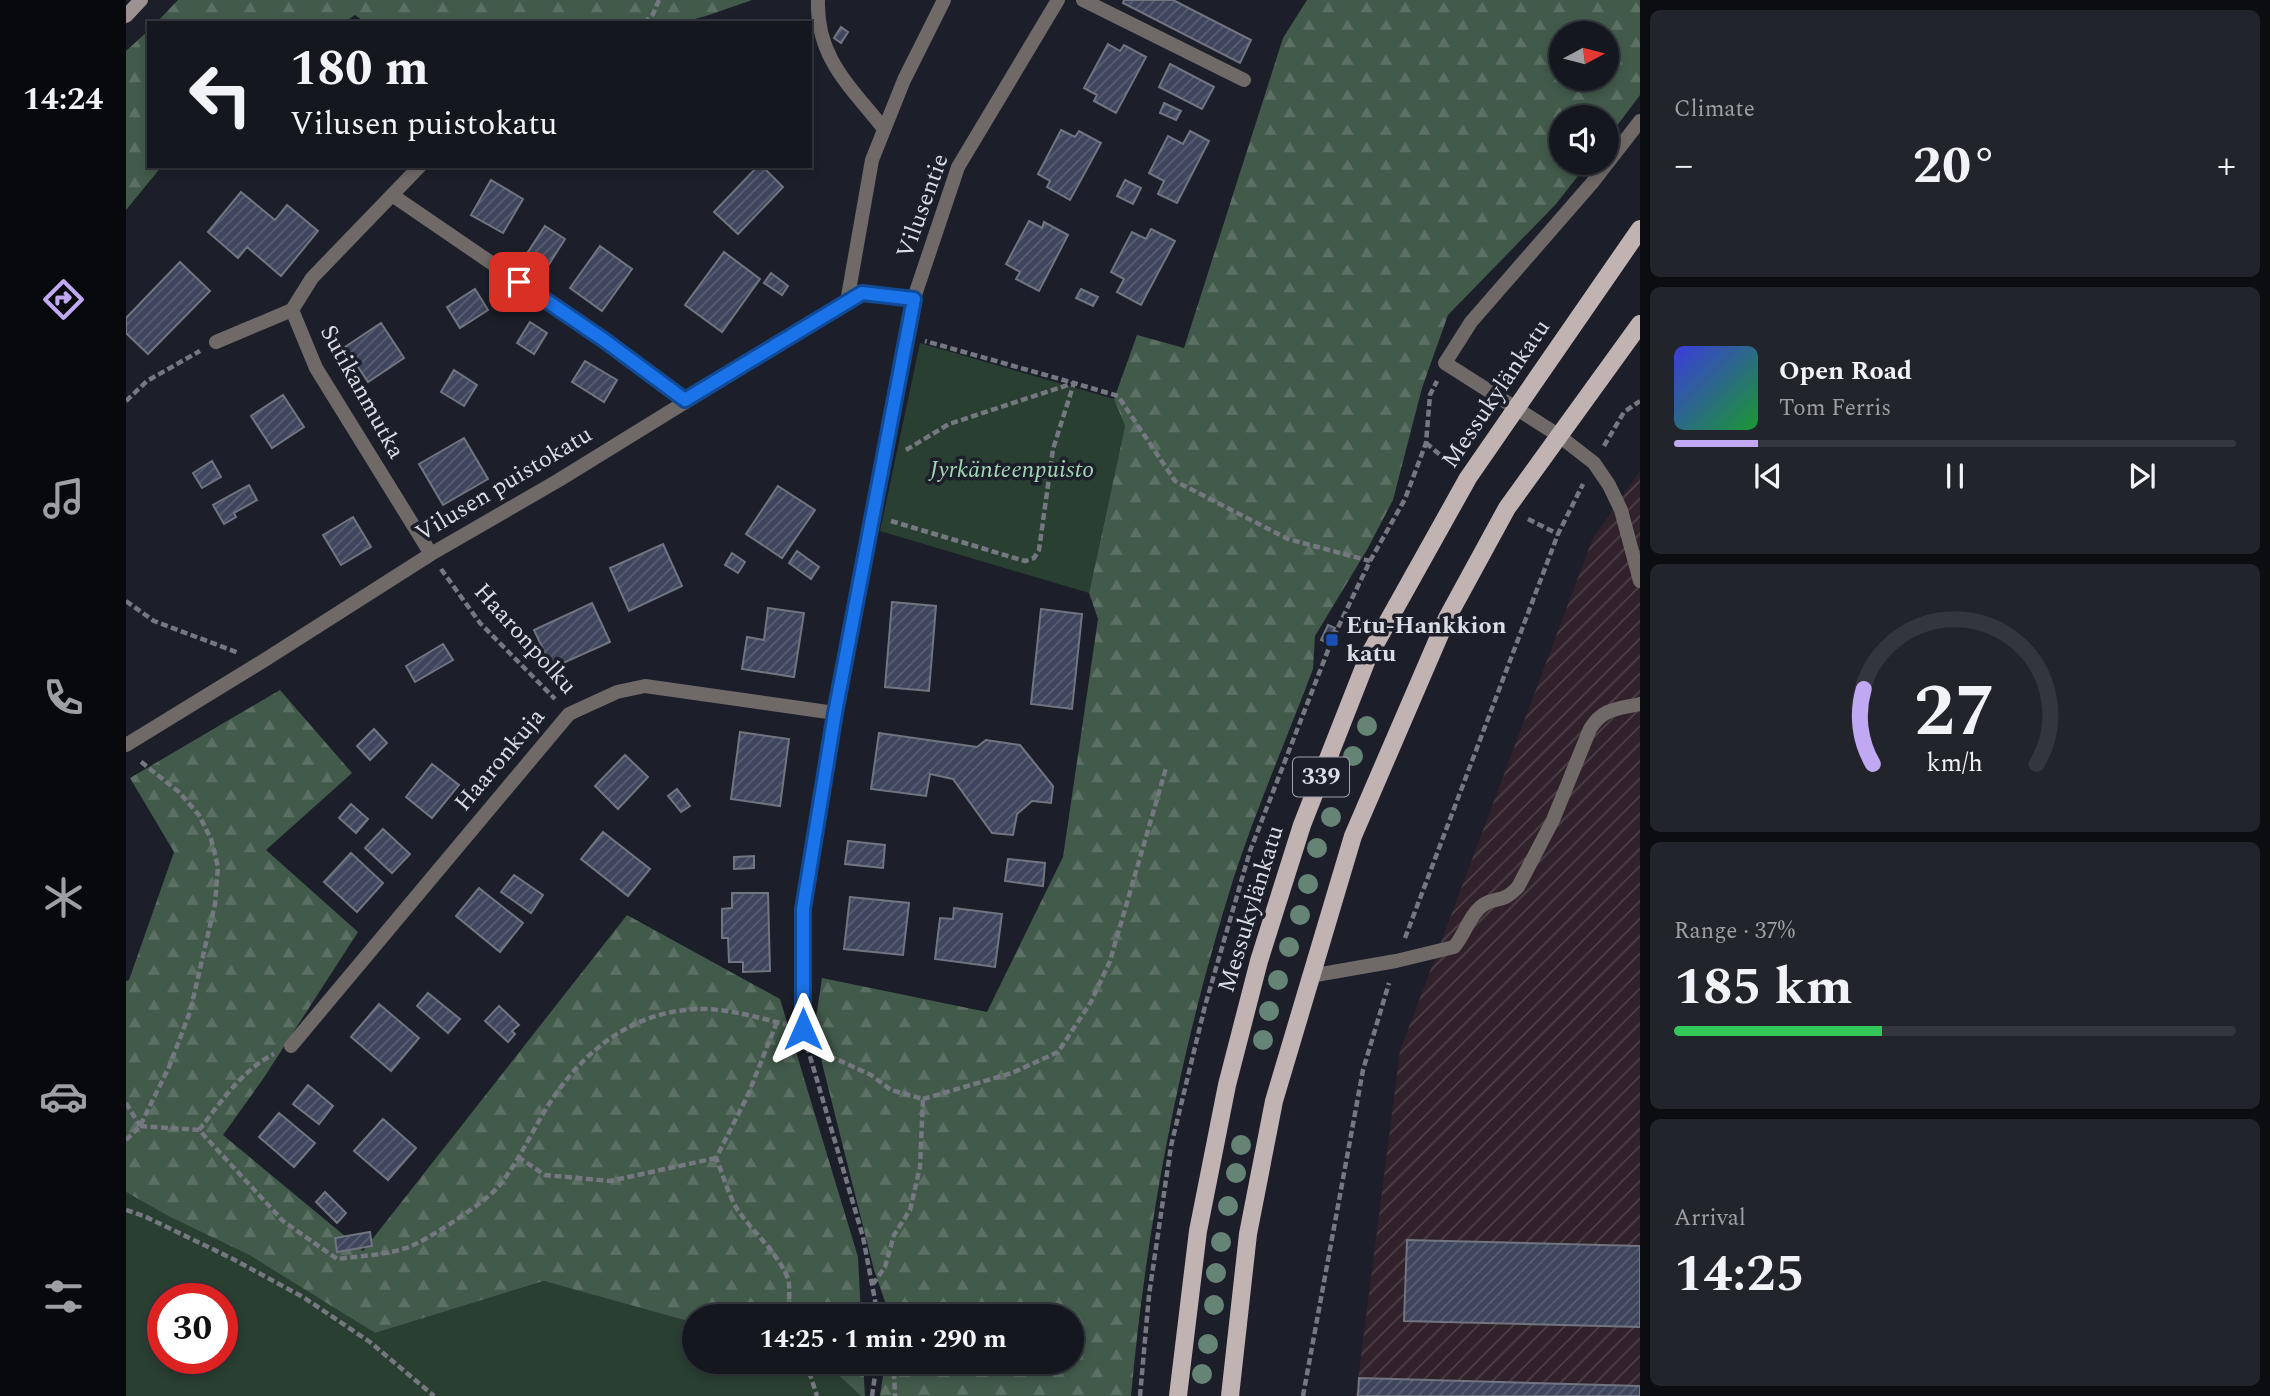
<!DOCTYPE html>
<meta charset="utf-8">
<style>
body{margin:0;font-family:Spectral,serif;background:#22242c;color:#f1f3f6;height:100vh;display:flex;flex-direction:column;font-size:26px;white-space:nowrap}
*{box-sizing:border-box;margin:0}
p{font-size:23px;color:#9d9fa4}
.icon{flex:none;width:38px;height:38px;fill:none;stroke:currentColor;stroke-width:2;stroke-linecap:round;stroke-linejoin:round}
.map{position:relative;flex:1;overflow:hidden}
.panel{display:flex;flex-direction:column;gap:10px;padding:10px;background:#0c0d11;width:630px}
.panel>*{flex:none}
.hud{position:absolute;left:21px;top:21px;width:665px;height:147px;border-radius:0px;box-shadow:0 4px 10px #0003,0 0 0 2px #34363d;background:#15171f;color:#f1f3f6;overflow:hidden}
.needle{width:46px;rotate:83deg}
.controls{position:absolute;left:1423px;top:21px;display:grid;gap:14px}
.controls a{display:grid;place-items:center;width:70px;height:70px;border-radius:50%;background:#15171f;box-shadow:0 4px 10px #0003,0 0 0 2px #34363d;font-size:35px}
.speed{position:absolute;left:21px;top:1283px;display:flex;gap:14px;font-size:35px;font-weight:700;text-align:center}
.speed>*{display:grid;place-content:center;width:91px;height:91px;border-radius:50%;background:#15171f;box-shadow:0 4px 10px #0003,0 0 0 2px #34363d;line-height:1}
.speed .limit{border:10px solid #d22;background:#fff;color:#111}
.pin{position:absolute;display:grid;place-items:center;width:60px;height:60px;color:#fff;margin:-30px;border-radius:14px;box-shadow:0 4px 10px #0006}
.me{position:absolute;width:77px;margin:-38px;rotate:0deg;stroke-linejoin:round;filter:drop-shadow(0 0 5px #0008)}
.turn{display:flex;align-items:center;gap:24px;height:147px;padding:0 28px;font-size:32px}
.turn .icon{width:91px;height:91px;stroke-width:2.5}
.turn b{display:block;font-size:49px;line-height:60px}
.big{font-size:52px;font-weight:700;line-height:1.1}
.panel .card{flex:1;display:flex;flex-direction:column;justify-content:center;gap:10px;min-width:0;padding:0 24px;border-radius:10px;background:#22242c}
.panel .dial{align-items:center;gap:0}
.dial svg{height:182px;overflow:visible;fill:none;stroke:#34363d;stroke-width:7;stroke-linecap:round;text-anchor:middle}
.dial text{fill:#f1f3f6;stroke:none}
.song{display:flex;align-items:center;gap:21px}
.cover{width:84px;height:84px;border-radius:10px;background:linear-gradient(135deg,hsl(240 70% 55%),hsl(130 70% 35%))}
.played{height:7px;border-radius:4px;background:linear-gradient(90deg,#c1a8f3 15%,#34363d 15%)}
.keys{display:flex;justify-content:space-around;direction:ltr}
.heat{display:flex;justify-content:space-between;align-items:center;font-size:38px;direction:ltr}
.charge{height:10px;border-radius:5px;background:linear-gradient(90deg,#34c759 37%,#34363d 0)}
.trip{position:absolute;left:556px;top:1304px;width:402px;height:70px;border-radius:35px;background:#15171f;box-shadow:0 4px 10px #0003,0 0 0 2px #34363d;font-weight:700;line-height:70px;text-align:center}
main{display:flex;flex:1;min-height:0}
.tab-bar{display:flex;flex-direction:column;width:126px;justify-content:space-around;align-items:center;background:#08090c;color:#9d9fa4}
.tab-bar .icon{width:49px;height:49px}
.tab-bar .selected{color:#c1a8f3}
.tab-bar b{font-size:32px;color:#f1f3f6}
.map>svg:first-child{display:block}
.industrial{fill:url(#industrial-furrows)}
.green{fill:#293f31;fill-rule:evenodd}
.forest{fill:url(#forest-firs);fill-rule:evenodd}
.building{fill:url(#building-hatch);stroke:#717581;stroke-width:2}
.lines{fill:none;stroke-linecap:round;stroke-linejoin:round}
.path{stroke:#757880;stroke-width:4.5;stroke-dasharray:7 3.5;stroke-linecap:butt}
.service{stroke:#6f6968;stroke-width:14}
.minor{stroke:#6f6968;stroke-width:14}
.secondary{stroke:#9d9292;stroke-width:14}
.primary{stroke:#c1b3b2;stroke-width:18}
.tree{fill:#668475}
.route-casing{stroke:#114b97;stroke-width:18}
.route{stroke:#1a73e8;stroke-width:12}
.transit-dot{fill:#1a4fb4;stroke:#1c1f29;stroke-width:2.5}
.labels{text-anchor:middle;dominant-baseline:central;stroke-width:7;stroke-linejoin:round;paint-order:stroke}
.shield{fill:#1c1f29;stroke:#a2a4ac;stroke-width:2}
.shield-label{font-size:23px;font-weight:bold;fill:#dbdde4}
.street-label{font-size:24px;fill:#dbdde4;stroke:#1c1f29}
.park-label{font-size:24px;font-style:italic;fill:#a3d6b4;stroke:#1c1f29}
.poi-label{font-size:24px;font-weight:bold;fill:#dbdde4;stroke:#1c1f29;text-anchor:start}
</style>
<main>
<nav class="tab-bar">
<b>14:24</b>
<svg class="icon selected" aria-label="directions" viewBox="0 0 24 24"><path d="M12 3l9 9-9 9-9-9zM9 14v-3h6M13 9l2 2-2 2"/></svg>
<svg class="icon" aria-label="music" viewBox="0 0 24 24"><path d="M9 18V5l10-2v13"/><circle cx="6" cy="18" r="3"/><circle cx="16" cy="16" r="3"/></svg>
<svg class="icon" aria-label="phone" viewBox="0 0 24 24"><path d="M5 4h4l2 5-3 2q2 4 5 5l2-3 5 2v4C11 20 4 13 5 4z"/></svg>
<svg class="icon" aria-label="climate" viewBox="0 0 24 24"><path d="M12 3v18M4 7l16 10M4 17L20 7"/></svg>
<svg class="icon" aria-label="car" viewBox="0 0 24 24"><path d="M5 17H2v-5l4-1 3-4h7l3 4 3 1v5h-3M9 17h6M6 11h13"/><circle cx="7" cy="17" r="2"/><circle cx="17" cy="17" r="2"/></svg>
<svg class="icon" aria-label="filters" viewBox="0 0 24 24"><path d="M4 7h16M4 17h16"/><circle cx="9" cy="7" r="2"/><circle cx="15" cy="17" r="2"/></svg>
</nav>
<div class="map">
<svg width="1514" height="1396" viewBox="0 0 1514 1396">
<defs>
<pattern id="industrial-furrows" width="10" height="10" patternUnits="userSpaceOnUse" patternTransform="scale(1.75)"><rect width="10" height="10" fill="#31212a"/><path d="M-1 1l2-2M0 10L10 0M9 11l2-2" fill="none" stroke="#4e4149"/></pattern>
<pattern id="forest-firs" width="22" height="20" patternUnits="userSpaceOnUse" patternTransform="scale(1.75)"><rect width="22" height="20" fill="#415a4a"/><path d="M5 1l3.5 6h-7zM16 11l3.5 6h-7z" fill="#5c7164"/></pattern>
<pattern id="building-hatch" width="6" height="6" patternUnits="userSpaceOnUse" patternTransform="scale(1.75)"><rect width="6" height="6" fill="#3f455c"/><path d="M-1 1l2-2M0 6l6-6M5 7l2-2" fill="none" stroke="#5a5f73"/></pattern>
</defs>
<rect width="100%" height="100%" fill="#1c1f29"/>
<path class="industrial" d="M1514,471V1396H1230L1274,1051L1467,538Z"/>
<path class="green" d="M794,343L988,399L999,426L963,593L754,531Z
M0,1192L42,1216L123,1255L249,1333L418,1281L569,1321V1362H698L735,1396H0ZM37,1298H96V1358H37Z"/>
<path class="forest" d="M52,0H626L580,16L553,23H240L229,15L217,23H30Z
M1181,0H1514V95L1481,139L1480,117H1435V163H1462L1430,204L1322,315L1296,388L1267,500L1242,548L1189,636L1187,669C1161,738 1131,807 1108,877C1055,1045 1021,1220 1005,1396H754L759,1362H947V1316H764L748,1270L688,1031L696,978L861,1012L937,857L972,619L963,593L999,426L988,399L1011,335L1058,348L1157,38ZM1435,33H1480V79H1435Z
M23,30V166H36L0,210V51Z
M154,690L226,773L140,850L232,932L137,1079L97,1135L237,1251L501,915L654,999L732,1257L735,1316H569V1321H562L418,1281L249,1333L123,1255L42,1216L0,1192V981L3,980L48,852L4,778Z
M698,1362H737L739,1396H735Z"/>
<path class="building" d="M998,0H1047L1125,40L1114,63L997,3Z
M715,27L722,32L715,43L708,38Z
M982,44L994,51L998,45L1020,57L990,113L968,101L971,95L958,88Z
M1044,64L1088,87L1076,109L1033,87Z
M1038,103L1055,111L1050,120L1034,113Z
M935,130L949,137L953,131L975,143L944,200L921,187L924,181L912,174Z
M1064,131L1083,141L1051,203L1032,194L1038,181L1023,173L1042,136L1057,144Z
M632,166H636L657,187L612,234L588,212Z
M365,180L397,199L377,233L345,215Z
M999,180L1015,188L1007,204L991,196Z
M115,192L149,220L161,205L192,231L155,276L121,247L112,258L82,232Z
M903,221L916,228L918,222L942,235L913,291L890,279L894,272L880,264Z
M419,226L439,239L420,269L400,255Z
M1025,229L1049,241L1015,305L991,292L998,279L985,272L1006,232L1020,239Z
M474,246L506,269L476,311L444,288Z
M598,252L634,279L596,332L559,305Z
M54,262L84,291L22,354L0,333V318Z
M645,273L662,286L656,295L638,283Z
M349,289L362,310L334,328L321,307Z
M955,289L972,297L967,306L950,298Z
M404,322L421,333L408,354L391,343Z
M255,323L278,358L242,382L219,347Z
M459,361L491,380L478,402L446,382Z
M328,370L351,385L338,406L315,392Z
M157,395L178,427L146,448L125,416Z
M338,438L362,479L317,505L293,464Z
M86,461L95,477L76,488L67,473Z
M123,485L131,500L108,513L110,517L98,524L87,505Z
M652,486L689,510L656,558L620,534Z
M227,517L245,547L215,565L197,535Z
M537,544L556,586L503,611L484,568Z
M671,551L693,567L685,579L663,563Z
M606,553L619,562L612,573L599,565Z
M766,602L810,606L803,691L759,687Z
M466,603L484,642L426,668L408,630Z
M642,608L678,613L668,677L616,669L621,637L638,640Z
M915,609L956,614L946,709L905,704Z
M1202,625L1209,628L1202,643L1195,640Z
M317,644L327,660L289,682L280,666Z
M248,729L261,743L244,760L231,746Z
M614,732L663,739L654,806L605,799Z
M753,733L851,747L860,740L894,745L927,786L925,803L906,801L891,814L887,835L866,833L827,779L804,774L800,796L745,789Z
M499,755L522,777L492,809L469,786Z
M306,764L333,785L306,818L280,797Z
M551,789L564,806L555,812L542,796Z
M225,804L242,819L230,833L213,818Z
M257,829L284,854L266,873L239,848Z
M477,832L524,869L502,896L455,859Z
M722,841L759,845L757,868L719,864Z
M225,853L257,883L231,912L198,882Z
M628,856V868L608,869V857Z
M882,859L919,863L917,886L879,881Z
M388,875L417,895L405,913L375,892Z
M353,888L397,923L374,952L330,916Z
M606,893H642L644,971L617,972V962H603L602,938H596V909L606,908Z
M724,897L783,903L777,955L718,949Z
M828,908L876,914L869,967L809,959L814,918L827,919Z
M302,993L334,1019L322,1033L291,1006Z
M253,1004L293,1038L265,1071L225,1037Z
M373,1006L393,1025L386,1031L389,1034L382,1042L359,1021Z
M182,1085L207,1106L193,1124L167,1104Z
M153,1113L189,1143L168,1167L133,1137Z
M257,1119L290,1148L262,1180L228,1151Z
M199,1192L220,1213L211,1223L190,1202Z
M244,1232L246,1246L211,1252L209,1238Z
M1281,1240L1514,1246V1327L1278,1321Z
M1233,1378L1514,1386V1396H1232Z"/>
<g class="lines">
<path class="path" d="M518,23L527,14L533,0
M0,401L21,381L74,351
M1300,443L1326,465
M1478,446L1498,412L1514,401
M780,450L823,424L948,383L992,396L1049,481L1162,539L1244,561
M1402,519L1432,534
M765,521L899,561L908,558L913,550L927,449L948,383L799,341
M315,569L354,623L429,699
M0,601L28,621L113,653
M1279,938L1432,534L1457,484
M651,1022L621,1097L590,1158C597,1174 602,1194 611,1209C626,1231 648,1249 660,1274C667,1289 660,1301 665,1316
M681,1046L737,1237L752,1316
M684,1047L745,1075L765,1090L797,1099L794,1167L784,1210L768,1235L759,1267L747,1284
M797,1099L886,1073L932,1052L965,1002L984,961L1040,768
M0,1103L14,1126
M14,1126L73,1130L157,1221L211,1259C234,1256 259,1255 280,1248C298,1243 361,1201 373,1186C393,1161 406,1131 423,1104C459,1048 511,1008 580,1009C607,1010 633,1018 659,1024
M73,1130C94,1103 116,1070 148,1054
M0,1140L14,1126L43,1067L64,1012L89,904L92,867L85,839L73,815L53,792L14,761
M392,1157L419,1175L484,1181L590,1158
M0,1210L18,1216L105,1258L177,1297L244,1342L308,1396
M680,1362L691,1396
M765,1362L768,1372L769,1396
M746,1396L751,1362
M1014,1396L1023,1295L1045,1146L1079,1006L1124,851L1206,640L1244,561L1279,499L1300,443L1304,395L1311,381
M1177,1396L1237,1070L1263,983"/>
<path class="service" d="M692,0C690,58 725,87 758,129
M957,0L1118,80
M721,302L746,160L778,80L818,0
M1184,976L1270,961L1328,947C1339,935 1343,915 1357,905C1371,896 1376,904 1392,887L1427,820L1464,729C1477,708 1491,709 1514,704"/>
<path class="minor" d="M1514,121L1466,183L1345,322L1319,363L1432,435L1468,463L1483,485L1495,510L1514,581
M294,166L186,278L166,310L190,368L305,554
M266,195L478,340L559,400
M90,342L166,310
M0,745L137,661L305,554L433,480L736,293L788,298
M677,1029V909L709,713L788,298L832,167L932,0
M165,1046L443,714L491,692L519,686L709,713"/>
<path class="secondary" d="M0,16L15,0"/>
<path class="primary" d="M1052,1396L1072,1231L1101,1085L1133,961L1176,825L1242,657L1342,478L1514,229
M1104,1396L1122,1234L1148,1101L1227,836L1321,618L1381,508L1514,324"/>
</g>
<g class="tree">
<circle cx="1241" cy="726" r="10"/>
<circle cx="1227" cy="756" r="10"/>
<circle cx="1205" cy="817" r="10"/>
<circle cx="1191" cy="848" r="10"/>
<circle cx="1182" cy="884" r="10"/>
<circle cx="1174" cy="915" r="10"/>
<circle cx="1163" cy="947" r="10"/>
<circle cx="1152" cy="980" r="10"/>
<circle cx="1143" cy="1011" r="10"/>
<circle cx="1137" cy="1040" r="10"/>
<circle cx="1115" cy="1145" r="10"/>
<circle cx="1110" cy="1173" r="10"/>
<circle cx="1102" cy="1206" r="10"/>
<circle cx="1095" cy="1242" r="10"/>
<circle cx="1090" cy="1273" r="10"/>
<circle cx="1088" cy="1305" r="10"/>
<circle cx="1082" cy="1344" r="10"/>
<circle cx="1076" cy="1374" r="10"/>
</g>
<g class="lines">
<g class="route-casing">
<path id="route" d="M393,282L478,340L559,400L736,293L788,299L709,713L677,909V1029"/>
</g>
<use href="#route" class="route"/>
</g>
<rect class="transit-dot" x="1199" y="633" width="14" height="14" rx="3.5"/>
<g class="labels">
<rect class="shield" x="1167" y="757.5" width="56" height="39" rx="5"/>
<g class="shield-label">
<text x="1195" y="777">339</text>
</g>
<g class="street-label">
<text transform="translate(797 206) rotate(-70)">Vilusentie</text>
<text transform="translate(236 392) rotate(61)">Sutikanmutka</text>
<text transform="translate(1370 394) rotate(-56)">Messukylänkatu</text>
<text transform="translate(378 484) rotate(-31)">Vilusen puistokatu</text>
<text transform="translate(399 639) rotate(48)">Haaronpolku</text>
<text transform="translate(374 760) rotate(-50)">Haaronkuja</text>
<text transform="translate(1125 909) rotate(-73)">Messukylänkatu</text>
</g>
<g class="park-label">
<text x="886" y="470">Jyrkänteenpuisto</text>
</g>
<g class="poi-label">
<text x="1220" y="626">Etu-Hankkion<tspan x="1220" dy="28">katu</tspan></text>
</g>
</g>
</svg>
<div class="controls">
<a><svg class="needle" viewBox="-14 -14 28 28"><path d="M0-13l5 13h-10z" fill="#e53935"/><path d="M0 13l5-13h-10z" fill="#9d9fa4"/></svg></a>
<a><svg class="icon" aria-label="sound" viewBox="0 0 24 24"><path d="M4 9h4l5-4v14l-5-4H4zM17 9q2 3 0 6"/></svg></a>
</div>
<div class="speed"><div class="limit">30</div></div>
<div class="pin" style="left:393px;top:282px;background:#d93025"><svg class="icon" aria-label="arrive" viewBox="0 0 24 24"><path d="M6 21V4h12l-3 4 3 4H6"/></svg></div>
<svg class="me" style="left:677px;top:1029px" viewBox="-20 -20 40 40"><path d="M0-17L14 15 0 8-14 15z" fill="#1a73e8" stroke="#fff" stroke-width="4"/></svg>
<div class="trip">14:25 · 1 min · 290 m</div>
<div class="hud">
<div class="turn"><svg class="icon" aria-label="left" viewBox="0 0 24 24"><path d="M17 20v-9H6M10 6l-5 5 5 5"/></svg><div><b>180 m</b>Vilusen puistokatu</div></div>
</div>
</div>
<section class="panel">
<div class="card"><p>Climate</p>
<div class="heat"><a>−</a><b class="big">20°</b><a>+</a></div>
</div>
<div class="card">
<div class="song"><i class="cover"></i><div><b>Open Road</b><p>Tom Ferris</p></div></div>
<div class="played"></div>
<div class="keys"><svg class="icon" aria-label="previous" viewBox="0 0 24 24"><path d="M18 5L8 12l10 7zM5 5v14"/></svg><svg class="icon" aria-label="pause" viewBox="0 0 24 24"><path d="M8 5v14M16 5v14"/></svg><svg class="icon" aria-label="next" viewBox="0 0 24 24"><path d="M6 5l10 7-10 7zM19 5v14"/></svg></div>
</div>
<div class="card dial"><svg viewBox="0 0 100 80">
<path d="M14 69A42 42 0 1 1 86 69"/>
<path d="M14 69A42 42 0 0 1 10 36" stroke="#c1a8f3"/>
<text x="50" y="56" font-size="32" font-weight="700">27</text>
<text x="50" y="72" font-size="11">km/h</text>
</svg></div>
<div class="card"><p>Range · 37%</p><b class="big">185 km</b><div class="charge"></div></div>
<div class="card"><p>Arrival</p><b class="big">14:25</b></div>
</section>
</main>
